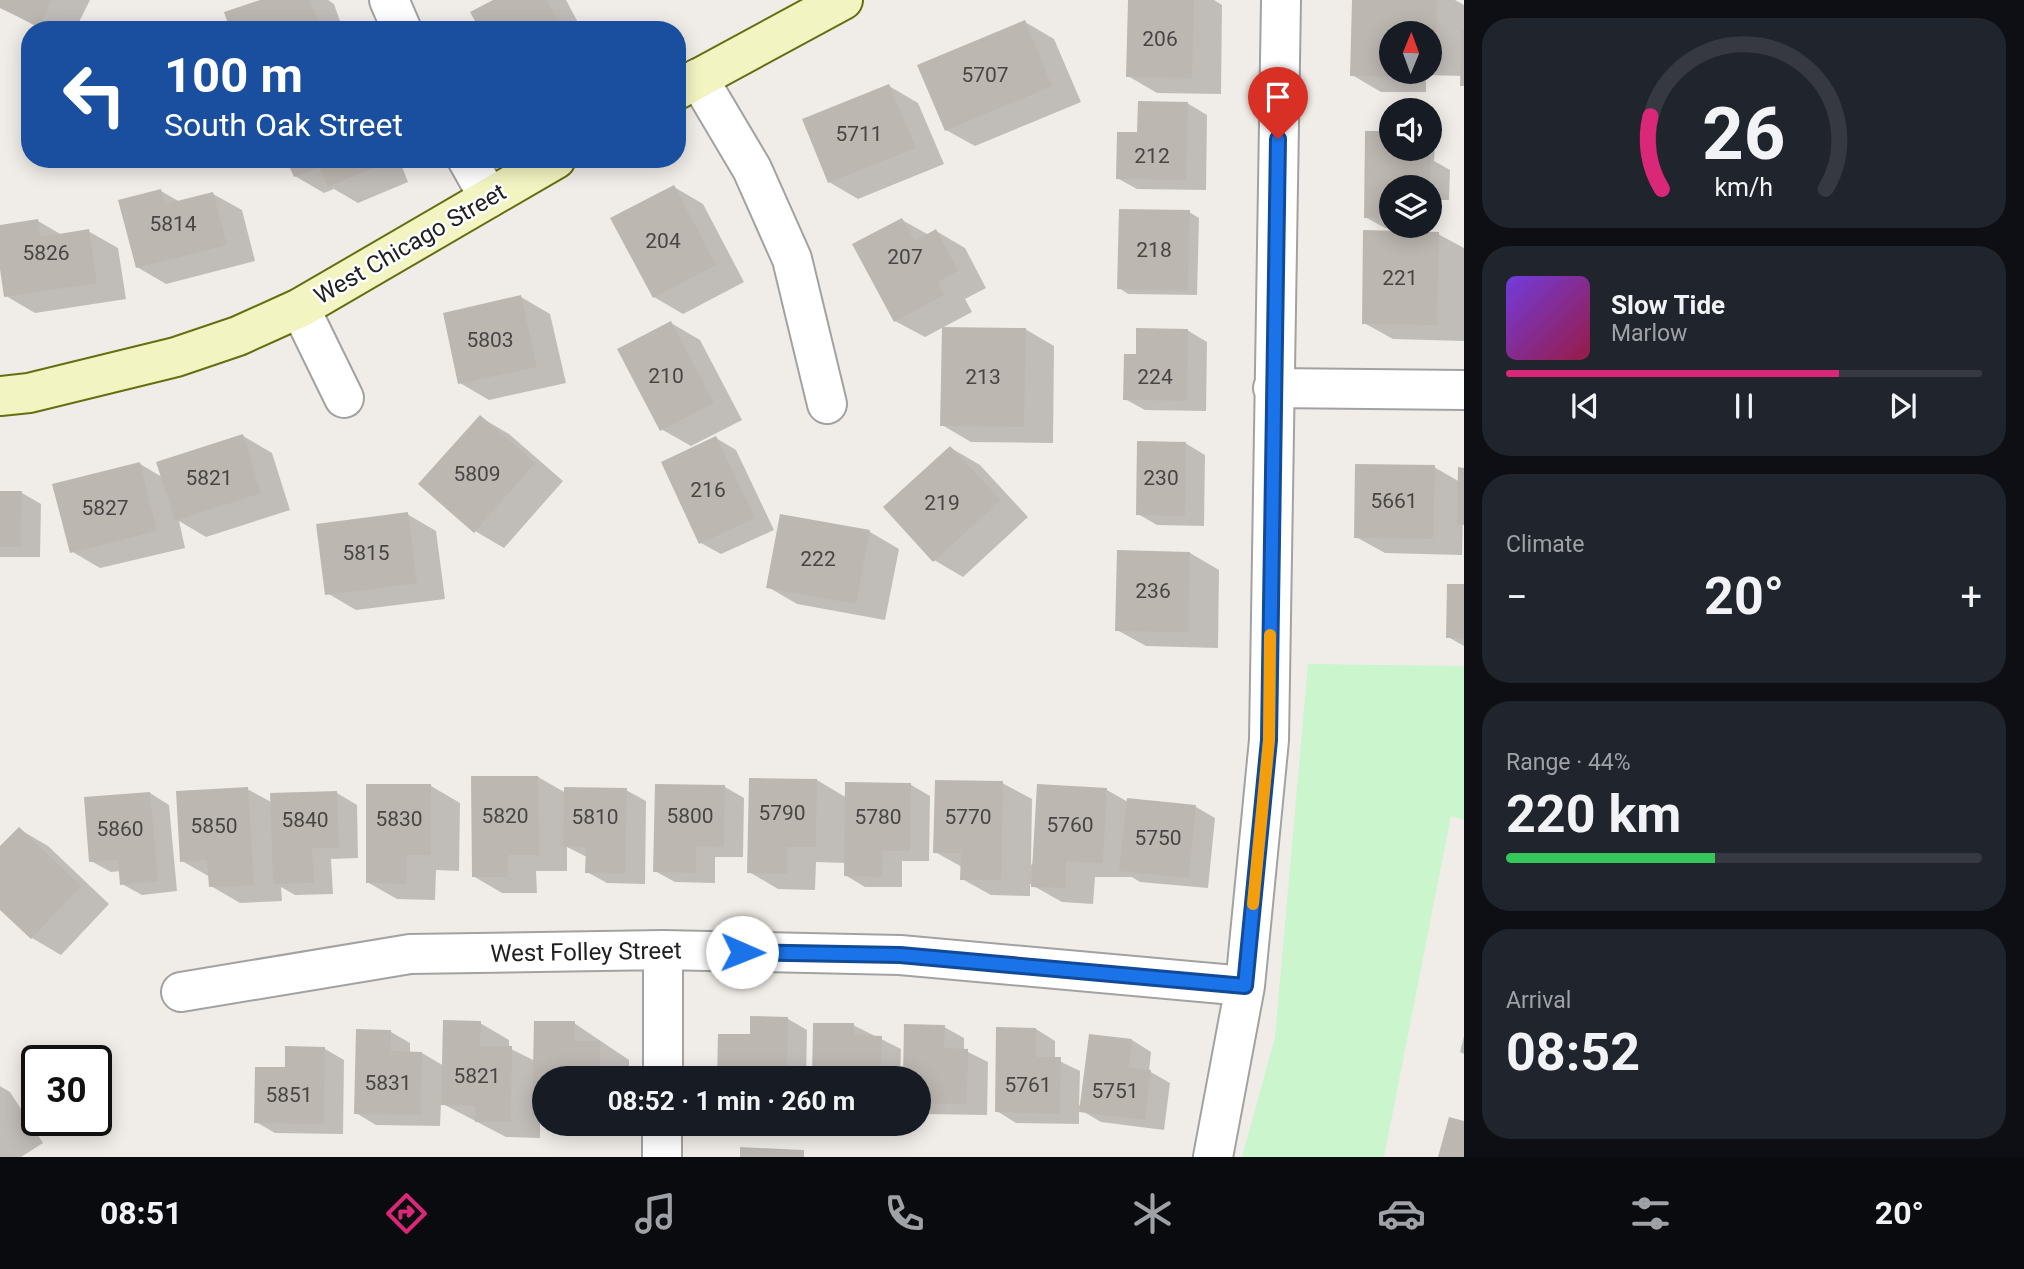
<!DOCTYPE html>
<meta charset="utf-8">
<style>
body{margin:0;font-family:Roboto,sans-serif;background:#20242c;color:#f1f3f6;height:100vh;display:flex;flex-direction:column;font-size:26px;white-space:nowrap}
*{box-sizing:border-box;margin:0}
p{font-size:23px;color:#9ea1a6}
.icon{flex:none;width:38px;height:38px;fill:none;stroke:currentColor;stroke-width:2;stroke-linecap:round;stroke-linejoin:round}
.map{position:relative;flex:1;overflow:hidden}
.side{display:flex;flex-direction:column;gap:18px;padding:18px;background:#0d0f14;width:560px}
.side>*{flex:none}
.guide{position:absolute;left:21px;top:21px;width:665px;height:147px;border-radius:28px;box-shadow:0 4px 18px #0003;background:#1a4fa0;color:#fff;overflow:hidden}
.needle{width:46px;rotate:1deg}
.tools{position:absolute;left:1379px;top:21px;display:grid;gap:14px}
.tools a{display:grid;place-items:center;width:63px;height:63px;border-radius:50%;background:#171b24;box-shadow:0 4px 18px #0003;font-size:35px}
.speed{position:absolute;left:21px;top:1045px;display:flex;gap:14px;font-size:35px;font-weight:700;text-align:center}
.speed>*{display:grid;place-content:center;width:91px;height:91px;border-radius:50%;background:#171b24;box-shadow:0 4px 18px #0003;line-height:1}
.speed .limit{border:4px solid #111;border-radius:10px;background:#fff;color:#111}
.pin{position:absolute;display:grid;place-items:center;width:60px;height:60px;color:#fff;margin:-72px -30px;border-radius:50% 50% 50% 0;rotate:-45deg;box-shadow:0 0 7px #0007}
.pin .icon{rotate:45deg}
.me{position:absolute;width:77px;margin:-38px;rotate:91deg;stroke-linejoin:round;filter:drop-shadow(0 0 5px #0008)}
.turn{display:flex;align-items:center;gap:24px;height:147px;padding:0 28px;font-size:32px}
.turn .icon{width:91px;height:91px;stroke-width:2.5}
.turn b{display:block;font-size:49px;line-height:60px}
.big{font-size:52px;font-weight:700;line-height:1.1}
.side .tile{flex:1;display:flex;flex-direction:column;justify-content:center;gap:10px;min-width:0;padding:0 24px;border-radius:28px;background:#20242c}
.side .dial{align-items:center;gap:0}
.dial svg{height:182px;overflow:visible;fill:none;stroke:#363941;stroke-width:7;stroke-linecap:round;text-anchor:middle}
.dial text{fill:#f1f3f6;stroke:none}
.song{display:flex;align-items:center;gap:21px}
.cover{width:84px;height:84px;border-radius:10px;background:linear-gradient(135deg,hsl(260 70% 55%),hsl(340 70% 35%))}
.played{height:7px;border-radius:4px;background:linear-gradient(90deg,#db2777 70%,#363941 70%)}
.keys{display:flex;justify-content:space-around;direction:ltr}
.heat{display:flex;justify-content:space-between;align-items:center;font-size:38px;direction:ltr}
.charge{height:10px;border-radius:5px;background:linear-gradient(90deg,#34c759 44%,#363941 0)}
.trip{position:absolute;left:532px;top:1066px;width:399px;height:70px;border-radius:35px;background:#171b24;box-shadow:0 4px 18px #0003;font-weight:700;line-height:70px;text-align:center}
.dock{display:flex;height:112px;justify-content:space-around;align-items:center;background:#090b0e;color:#9ea1a6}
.dock .icon{width:49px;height:49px}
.dock .selected{color:#db2777}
.dock b{font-size:32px;color:#f1f3f6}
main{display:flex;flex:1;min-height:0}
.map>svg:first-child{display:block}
.park{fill:#caf5cd}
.shadow{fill:#0003;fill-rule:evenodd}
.building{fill:#bdb7b1}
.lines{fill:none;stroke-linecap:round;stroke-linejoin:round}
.street-casing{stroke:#a2a2a2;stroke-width:42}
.secondary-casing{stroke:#666f10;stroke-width:42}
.street{stroke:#fff;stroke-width:38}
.secondary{stroke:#f2f4c2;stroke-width:38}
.route-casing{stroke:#114b97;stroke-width:18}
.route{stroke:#1a73e8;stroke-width:12}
.slow{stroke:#f59e0b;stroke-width:12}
.labels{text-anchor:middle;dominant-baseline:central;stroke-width:5;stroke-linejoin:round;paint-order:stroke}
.number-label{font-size:21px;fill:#484645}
.street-label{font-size:24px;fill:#212121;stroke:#fff}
</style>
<main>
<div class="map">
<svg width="1464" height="1157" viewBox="0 0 1464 1157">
<rect width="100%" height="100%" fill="#f0ede8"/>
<path class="park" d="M1308,664L1464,666V820L1451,816L1384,1157H1242L1275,1037Z"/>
<path class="shadow" d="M0,0H90L75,30H43L0,7Z
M266,0H328L334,4L343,30H232Z
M497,0H566L582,30H482Z
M1129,0H1214L1222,5L1221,94L1157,93L1128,76Z
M1354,0H1455L1464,5V86L1462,76L1426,75V92H1381L1352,75ZM1391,33H1430V72H1391Z
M1025,22L1054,39L1081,102L975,146L946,130Z
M889,86L918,103L944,164L858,199L829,182Z
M1187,103L1207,115L1206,190L1137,189L1117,178L1139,134Z
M1367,133H1391V149H1430V142L1435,145L1434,161L1450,170L1449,200H1434L1433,229L1385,228L1365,217ZM1391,187H1430V226H1391Z
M288,159H399L408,182L358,203L334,189L324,193L295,176Z
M674,187L703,204L744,282L683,314L654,297Z
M161,191L180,202L213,194L242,210L255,261L166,284L137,267Z
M1189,212L1199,218L1197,295L1128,294L1119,288Z
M902,220L929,235L936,231L965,248L986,288L965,299L972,312L925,337L895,321Z
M38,221L62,235L88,231L118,248L126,299L35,313L6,296L0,257V227Z
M1438,234L1464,248V341L1393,339L1364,323Z
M521,297L550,314L566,383L489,400L460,383Z
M671,323L700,340L742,420L691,446L661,429Z
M1025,329L1054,346L1053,443L971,442L942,425Z
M1187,330L1207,342L1206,411L1145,410L1125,399Z
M480,417L509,434L563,481L504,548L475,531Z
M243,436L272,453L290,510L206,537L179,521L185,548L100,568L71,551L140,464L162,477Z
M716,438L736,450L774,530L721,554L701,543Z
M1185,443L1205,455L1204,526L1157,525L1138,514Z
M951,448L980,465L1028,517L963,577L934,560Z
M1434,467L1460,482V469H1464L1462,555L1385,553L1356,537Z
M0,492L22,493L41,504L40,557H0Z
M407,514L436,531L445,599L356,610L327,593Z
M870,532L899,549L885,620L797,604L768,587Z
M1190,553L1219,570L1218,648L1146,646L1117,630Z
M1448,585L1464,586V646L1448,637Z
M538,777L566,793L626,790L646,801L645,884L607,883L587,872V857L567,847V871H536L537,893H502L473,876Z
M817,780L847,798L911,785L930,796L929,861H902V887H865L845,875L846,863L816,862L815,890L778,889L749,872Z
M1002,783L1032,799L1031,865L1107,790L1128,802L1196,807L1215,818L1208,888L1140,882L1132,877H1095L1093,904L1062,902L1030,884V896L991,895L962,879V867L935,852Z
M431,786L460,803L459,871L436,870L435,900L397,899L367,882Z
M725,787L744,798L743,857H715V883L675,882L655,871Z
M247,789L273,803L337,793L357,805L358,858L331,859L333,894L295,895L281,887L282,901L240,903L211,886L210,877L182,861Z
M150,793L169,805L177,891L142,895L122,884L121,871L111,872L91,861Z
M19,829L48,846L109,904L61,955L32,938L0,908V849Z
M788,1019L807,1030L806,1078H719L752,1036Z
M480,1023L509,1040V1048L535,1061L574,1023L629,1060V1078H544V1120L540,1117V1138L506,1137L441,1103L440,1126L376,1125L356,1113L391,1032L410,1043V1053H422L444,1066Z
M853,1025L901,1049L900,1078H814Z
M944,1027L964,1038V1050L988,1062L987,1115L924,1114L919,1111V1078H905Z
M1036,1029L1055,1041V1059L1080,1071L1079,1106L1132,1040L1151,1052L1149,1071L1170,1083L1164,1130L1101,1122L1079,1109V1124L1016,1123L997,1111Z
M1464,1036V1054L1460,1052Z
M325,1049L344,1060L343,1134L275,1133L256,1122Z
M0,1086L10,1092L43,1143L21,1157H0Z
M551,1124H628V1132L563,1131Z"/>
<path class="building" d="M0,0H52L39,27L0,8Z
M260,0H310L321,30H230L224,12Z
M493,0H547L562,30H480L470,12Z
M1128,0H1194L1192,78L1126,77Z
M1352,0H1437L1436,60H1430V33H1391V72H1397V77L1350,76Z
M1025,20L1052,86L945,131L917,65Z
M1462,30H1464V86H1460Z
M889,84L916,148L828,183L802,119Z
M1138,101L1188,102L1186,180L1116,179L1117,132H1137Z
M1365,131H1391V149H1415V156L1431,157L1430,187H1391V218H1364Z
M286,159H378L380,165L328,187L319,167L294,177Z
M674,185L716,265L653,298L610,218Z
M161,189L165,204L213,192L227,245L136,268L118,200Z
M1119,209L1190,210L1188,291L1117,289Z
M902,218L915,241L936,229L958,271L937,282L944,295L894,322L852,244Z
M38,219L41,237L89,229L97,283L4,297L0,269V225Z
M1363,230L1439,232L1437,325L1362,324Z
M521,295L537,367L458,384L443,313Z
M671,321L714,403L660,431L617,349Z
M942,327L1026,328L1024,427L940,426Z
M1136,328L1188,329L1187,401L1123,400L1124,354H1136Z
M480,415L535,463L474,533L418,484Z
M243,434L261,493L175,521L156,462Z
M716,436L755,518L699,544L661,462Z
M1137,441L1186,442L1185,516L1136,515Z
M950,446L1001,500L933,562L883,507Z
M140,462L157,531L70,553L52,484Z
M1355,464L1435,465L1433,539L1354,538Z
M1458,467L1464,468V525H1457Z
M0,491H22L21,547H0Z
M408,512L417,583L325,595L316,524Z
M780,514L870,530L856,604L766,588Z
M1117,550L1190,552L1189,632L1115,631Z
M1447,584H1464V638H1446Z
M471,776H538L539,855H508V877H472Z
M749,778L817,779L816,847H787V874L747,873Z
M935,780L1003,781L1001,880H960L961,853H933Z
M845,782L911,783L910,851H883L882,877L844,876Z
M366,784H431V855H407V884L366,883Z
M655,784L725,785L724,847L696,846V873L653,872Z
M1037,784L1107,788L1103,863L1066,861L1065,888L1031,887Z
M248,787L254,885L209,887L207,860L180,862L176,791Z
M564,787L627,788L625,874L585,873L586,847L563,846Z
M337,791L339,848H312L314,883L273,884L270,793Z
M150,792L158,881L120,885L118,860L89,862L84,797Z
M1127,798L1196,805L1189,878L1119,871Z
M19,827L81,886L31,939L0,910V846Z
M750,1016L788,1017L787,1078H717L718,1034H750Z
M443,1020L481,1021L480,1046H512L511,1122H475V1106L441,1105Z
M534,1021H575L574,1041H600V1078H544V1115H532Z
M813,1023H854V1035L882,1036L881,1078H812Z
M904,1024L945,1025L944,1048L968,1049L967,1104H919V1078H903Z
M996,1027L1036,1028V1057H1061L1060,1114L995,1112Z
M356,1029L391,1030V1051L422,1052L421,1115L354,1114Z
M1089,1034L1132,1039L1129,1067L1151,1070L1145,1120L1079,1112Z
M285,1046L325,1047L324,1124L254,1123L255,1067H285Z
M1449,1117L1464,1121V1157H1438Z
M740,1147L804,1150V1157H740Z"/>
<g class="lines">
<g class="street-casing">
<path id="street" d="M389,0L402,30
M698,78L752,169L792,259L827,404
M467,159L489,198
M300,308L344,398
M1273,388L1464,390
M181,992L410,954L663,950L900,955L1245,986
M663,1078V950
M662,1157V1124
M1213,1157L1245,986L1269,740L1281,0"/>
</g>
<g class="secondary-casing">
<path id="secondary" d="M677,90L843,0
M0,396L29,393L176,357L238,336L300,308L556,159"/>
</g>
<use href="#street" class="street"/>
<use href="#secondary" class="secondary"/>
</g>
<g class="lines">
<g class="route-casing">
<path id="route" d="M742,952L900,955L1245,986L1269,740L1278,139"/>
</g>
<use href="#route" class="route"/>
<path class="slow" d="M1253,904L1269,740L1270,635"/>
</g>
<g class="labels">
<g class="number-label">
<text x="1160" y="39">206</text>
<text x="985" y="75">5707</text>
<text x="859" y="134">5711</text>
<text x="1152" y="156">212</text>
<text x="173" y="224">5814</text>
<text x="663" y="241">204</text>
<text x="1154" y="250">218</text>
<text x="46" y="253">5826</text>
<text x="905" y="257">207</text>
<text x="1400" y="278">221</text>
<text x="490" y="340">5803</text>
<text x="666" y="376">210</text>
<text x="983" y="377">213</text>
<text x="1155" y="377">224</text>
<text x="477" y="474">5809</text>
<text x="209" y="478">5821</text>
<text x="1161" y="478">230</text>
<text x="708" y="490">216</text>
<text x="1394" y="501">5661</text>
<text x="942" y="503">219</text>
<text x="105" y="508">5827</text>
<text x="366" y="553">5815</text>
<text x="818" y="559">222</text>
<text x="1153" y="591">236</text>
<text x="782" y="813">5790</text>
<text x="505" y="816">5820</text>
<text x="690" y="816">5800</text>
<text x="595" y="817">5810</text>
<text x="878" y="817">5780</text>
<text x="968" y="817">5770</text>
<text x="399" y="819">5830</text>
<text x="305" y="820">5840</text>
<text x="1070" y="825">5760</text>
<text x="214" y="826">5850</text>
<text x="120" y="829">5860</text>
<text x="1158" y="838">5750</text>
<text x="477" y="1076">5821</text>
<text x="388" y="1083">5831</text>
<text x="1028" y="1085">5761</text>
<text x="1115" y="1091">5751</text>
<text x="289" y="1095">5851</text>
</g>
<g class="street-label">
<text transform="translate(410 244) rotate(-30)">West Chicago Street</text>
<text transform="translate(586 952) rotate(-1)">West Folley Street</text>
</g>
</g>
</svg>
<div class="tools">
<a><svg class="needle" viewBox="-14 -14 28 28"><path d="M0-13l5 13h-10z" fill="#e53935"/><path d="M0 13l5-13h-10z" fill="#9ea1a6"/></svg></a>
<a><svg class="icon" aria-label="sound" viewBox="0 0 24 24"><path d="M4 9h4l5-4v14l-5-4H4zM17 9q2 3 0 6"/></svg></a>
<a><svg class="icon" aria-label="layers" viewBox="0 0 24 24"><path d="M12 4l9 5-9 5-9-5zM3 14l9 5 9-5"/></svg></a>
</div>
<div class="speed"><div class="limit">30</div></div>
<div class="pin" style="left:1278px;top:139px;background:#d93025"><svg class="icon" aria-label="arrive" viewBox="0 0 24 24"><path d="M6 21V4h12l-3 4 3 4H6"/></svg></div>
<svg class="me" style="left:742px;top:952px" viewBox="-20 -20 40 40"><circle r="19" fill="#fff"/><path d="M0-13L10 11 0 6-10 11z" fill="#1a73e8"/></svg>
<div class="trip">08:52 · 1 min · 260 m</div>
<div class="guide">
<div class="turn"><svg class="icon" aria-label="left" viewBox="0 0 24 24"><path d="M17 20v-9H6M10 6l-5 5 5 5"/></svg><div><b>100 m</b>South Oak Street</div></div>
</div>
</div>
<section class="side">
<div class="tile dial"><svg viewBox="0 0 100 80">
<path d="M14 69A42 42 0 1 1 86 69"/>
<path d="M14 69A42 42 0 0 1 9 37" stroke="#db2777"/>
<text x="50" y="56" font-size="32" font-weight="700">26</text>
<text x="50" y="72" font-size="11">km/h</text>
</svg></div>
<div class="tile">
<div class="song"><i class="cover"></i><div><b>Slow Tide</b><p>Marlow</p></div></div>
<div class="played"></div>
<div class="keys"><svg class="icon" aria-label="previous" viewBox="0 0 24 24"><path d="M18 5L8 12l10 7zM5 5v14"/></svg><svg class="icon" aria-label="pause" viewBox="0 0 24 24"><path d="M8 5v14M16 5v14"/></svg><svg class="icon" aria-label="next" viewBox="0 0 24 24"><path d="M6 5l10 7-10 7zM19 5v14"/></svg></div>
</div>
<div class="tile"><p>Climate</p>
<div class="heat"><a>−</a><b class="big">20°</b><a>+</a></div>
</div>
<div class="tile"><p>Range · 44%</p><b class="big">220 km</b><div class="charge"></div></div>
<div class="tile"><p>Arrival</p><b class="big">08:52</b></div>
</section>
</main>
<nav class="dock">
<b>08:51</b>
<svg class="icon selected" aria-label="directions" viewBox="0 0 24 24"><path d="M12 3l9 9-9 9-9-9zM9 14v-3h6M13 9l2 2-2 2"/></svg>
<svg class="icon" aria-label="music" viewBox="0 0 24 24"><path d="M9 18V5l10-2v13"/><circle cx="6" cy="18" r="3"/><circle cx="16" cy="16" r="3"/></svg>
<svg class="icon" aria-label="phone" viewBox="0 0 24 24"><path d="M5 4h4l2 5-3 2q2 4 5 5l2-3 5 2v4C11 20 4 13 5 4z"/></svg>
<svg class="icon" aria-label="climate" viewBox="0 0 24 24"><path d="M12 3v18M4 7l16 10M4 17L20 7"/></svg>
<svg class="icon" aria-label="car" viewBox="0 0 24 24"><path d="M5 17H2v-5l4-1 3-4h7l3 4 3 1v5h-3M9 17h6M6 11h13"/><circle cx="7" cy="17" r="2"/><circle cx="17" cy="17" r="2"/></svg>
<svg class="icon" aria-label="filters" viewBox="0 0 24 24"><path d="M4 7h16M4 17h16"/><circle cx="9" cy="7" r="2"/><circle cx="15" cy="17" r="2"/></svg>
<b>20°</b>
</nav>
